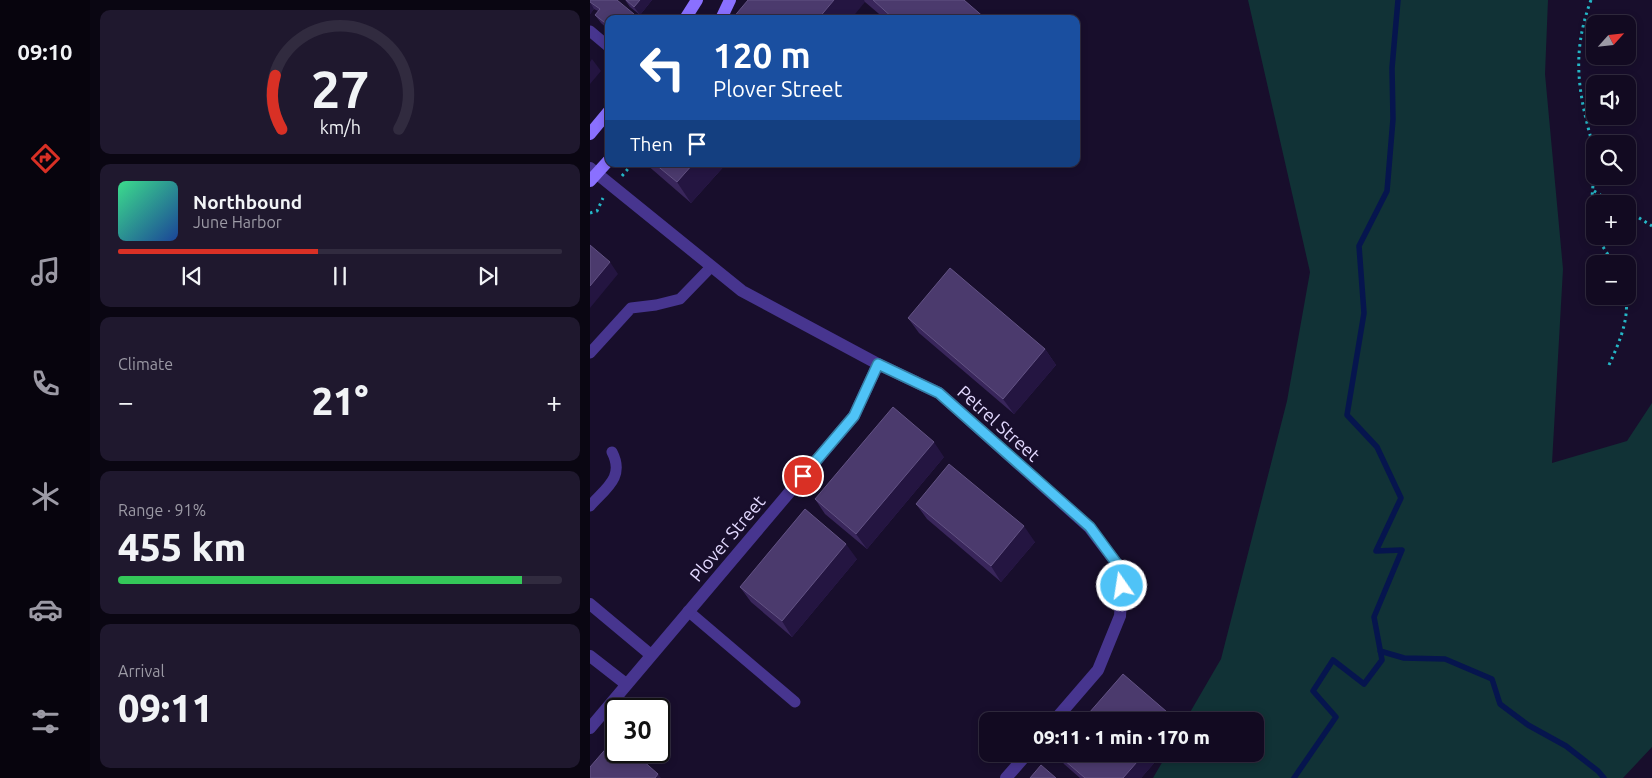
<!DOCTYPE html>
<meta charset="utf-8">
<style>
body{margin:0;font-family:Ubuntu,sans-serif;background:#1f182e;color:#f1f3f6;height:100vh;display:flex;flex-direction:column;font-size:19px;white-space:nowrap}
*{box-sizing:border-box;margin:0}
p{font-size:16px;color:#9c9aa5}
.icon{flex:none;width:28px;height:28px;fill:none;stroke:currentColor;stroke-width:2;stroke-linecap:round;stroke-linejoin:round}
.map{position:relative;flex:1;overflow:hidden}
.drawer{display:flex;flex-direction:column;gap:10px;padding:10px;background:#0a0612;width:500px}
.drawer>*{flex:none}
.banner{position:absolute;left:15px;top:15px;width:475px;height:152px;border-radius:10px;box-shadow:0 2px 8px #0003,0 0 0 1px #312b3f;background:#1a4fa0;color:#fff;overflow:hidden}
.needle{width:32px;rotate:63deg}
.fabs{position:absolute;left:996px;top:15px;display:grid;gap:10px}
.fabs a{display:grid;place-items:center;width:50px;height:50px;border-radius:10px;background:#120a21;box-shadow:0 2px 8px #0003,0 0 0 1px #312b3f;font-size:25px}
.speed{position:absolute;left:15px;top:698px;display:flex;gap:10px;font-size:25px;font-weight:700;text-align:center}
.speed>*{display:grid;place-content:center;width:65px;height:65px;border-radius:50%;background:#120a21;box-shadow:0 2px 8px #0003,0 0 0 1px #312b3f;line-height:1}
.speed .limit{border:2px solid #111;border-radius:8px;background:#fff;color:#111}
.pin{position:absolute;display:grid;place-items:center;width:42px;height:42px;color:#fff;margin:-21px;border:2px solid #fff;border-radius:50%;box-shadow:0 1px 5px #0007}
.me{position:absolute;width:55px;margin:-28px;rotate:347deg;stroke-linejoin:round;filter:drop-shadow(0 0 4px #0008)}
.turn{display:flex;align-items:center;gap:18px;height:105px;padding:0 25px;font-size:22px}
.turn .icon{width:65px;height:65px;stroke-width:2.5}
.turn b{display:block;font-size:35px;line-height:42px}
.then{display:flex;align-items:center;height:48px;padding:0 25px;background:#0003;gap:10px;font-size:19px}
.big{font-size:38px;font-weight:800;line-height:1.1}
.drawer .card{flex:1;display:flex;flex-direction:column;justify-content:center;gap:8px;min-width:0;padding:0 18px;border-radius:10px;background:#1f182e}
.drawer .dial{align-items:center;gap:0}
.dial svg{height:130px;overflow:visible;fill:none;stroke:#312b3f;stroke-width:7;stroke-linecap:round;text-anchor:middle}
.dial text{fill:#f1f3f6;stroke:none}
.song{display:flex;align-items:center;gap:15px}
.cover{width:60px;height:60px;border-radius:8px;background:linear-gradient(135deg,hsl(150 70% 55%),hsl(220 70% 35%))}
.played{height:5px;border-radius:2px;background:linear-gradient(90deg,#d93025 45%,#312b3f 45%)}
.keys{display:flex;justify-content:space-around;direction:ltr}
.heat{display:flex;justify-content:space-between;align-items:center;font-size:28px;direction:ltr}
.charge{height:8px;border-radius:4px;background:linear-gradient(90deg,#34c759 91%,#312b3f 0)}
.trip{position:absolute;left:389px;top:712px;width:285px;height:50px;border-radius:10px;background:#120a21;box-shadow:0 2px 8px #0003,0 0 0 1px #312b3f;font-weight:800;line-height:50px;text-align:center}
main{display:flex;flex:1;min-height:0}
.tabs{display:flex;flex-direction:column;width:90px;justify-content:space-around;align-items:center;background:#07040d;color:#9c9aa5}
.tabs .icon{width:35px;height:35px}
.tabs .selected{color:#d93025}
.tabs b{font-size:22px;color:#f1f3f6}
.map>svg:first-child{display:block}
.green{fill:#113236}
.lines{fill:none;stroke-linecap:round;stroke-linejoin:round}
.stream{stroke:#06154e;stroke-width:5.5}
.path{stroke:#25b8c8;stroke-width:3;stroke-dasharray:2.5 4;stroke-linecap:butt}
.lane{stroke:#47358f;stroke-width:11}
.street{stroke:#47358f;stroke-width:12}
.secondary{stroke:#8a70ff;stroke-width:12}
.wall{fill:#39265b}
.shaded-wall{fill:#241541}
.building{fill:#4b3a6d;stroke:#635384}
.route-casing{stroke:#337fa1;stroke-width:12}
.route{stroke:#4fc3f7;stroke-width:9}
.labels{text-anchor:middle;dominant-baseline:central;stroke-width:5;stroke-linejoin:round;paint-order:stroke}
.street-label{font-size:18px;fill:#e3d9ff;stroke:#180e2c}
</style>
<main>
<nav class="tabs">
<b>09:10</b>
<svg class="icon selected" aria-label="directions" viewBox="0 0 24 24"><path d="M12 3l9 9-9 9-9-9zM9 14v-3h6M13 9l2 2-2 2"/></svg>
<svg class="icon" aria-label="music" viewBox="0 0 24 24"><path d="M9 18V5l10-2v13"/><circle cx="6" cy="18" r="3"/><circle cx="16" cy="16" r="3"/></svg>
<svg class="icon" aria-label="phone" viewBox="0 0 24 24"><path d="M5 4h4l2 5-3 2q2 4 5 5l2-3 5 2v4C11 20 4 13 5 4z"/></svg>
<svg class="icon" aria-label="climate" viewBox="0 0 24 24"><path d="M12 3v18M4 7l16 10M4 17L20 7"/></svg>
<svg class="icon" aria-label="car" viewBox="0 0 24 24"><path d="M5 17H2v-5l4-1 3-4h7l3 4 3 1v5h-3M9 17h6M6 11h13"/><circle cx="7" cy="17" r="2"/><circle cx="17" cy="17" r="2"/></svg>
<svg class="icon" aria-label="filters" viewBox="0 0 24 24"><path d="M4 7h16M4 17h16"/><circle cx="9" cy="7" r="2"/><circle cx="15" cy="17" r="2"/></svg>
</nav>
<section class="drawer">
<div class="card dial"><svg viewBox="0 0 100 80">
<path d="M14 69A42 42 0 1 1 86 69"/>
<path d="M14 69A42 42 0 0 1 10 36" stroke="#d93025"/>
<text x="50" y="56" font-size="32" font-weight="700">27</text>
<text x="50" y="72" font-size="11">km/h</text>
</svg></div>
<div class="card">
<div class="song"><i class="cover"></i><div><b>Northbound</b><p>June Harbor</p></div></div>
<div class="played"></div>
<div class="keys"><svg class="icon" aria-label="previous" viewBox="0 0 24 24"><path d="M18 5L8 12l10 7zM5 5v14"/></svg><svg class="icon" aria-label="pause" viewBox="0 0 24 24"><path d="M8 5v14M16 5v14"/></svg><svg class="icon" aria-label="next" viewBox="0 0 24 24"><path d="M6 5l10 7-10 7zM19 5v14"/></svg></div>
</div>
<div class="card"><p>Climate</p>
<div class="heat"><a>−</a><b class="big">21°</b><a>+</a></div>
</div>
<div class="card"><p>Range · 91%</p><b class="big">455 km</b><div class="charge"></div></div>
<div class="card"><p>Arrival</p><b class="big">09:11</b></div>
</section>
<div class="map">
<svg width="1062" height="778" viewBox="0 0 1062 778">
<rect width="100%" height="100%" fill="#180e2c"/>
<path class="green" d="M658,0H958L955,74L973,269L962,463L1037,441L1062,403V747L1033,778H563L577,754H665V721H595L631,659L697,401L720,272Z"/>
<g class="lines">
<path class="stream" d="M790,651L814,658L855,659L902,679L910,704L938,725L976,746L1008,771L1014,778
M704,778L746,717L723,691L743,660L774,684L792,660L784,617L812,550L786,551L811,498L787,447L757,415L774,313L769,246L797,191L803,119L802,68L808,0"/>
<path class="path" d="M1001,0C980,57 989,96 1005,153
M1005,160L1000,222L1005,233
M32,176L42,164
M1004,191L1025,204
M1038,211L1062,226
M0,213L7,211L13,198
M1006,236L1024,264
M1019,365C1029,343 1039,321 1036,296"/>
<path class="lane" d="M0,31L19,47
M0,353L41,308L66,305L90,299L121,267
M0,506C16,488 35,477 22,452
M98,611L205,702"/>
<path class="street" d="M0,168L152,291L288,364L349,393L499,527L533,572L530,616L508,670L464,721
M0,604L61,655
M0,656L36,684
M0,728L264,416L288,364
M416,778L437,754"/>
<path class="secondary" d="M95,19L107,0
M131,19L140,0
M0,134L19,111
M0,181L19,160"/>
</g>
<path class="wall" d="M0,0L44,14L47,19H19V30L11,23L5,15L8,11L4,9L0,14Z
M35,0H62L50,15L40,7Z
M158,0H374L396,19H295L275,2Z
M56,164H136L101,203Z
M318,318L455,349L466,365L424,414L329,333Z
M354,457L277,549L235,514L225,499Z
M326,504L445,542L411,582L337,519Z
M267,559L202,637L161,602L150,587Z
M467,754H572L551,778H490L474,764Z"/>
<path class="shaded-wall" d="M50,0H62L50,15L44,7Z
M244,0H274L275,2L261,19H228Z
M0,2L4,9L0,14Z
M44,14L47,19H40Z
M2,59L11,71L0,84V62Z
M103,164H136L101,203L87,182Z
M20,262L28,274L0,308V286Z
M455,349L466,365L424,414L413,399Z
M344,442L354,457L277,549L266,534Z
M434,526L445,542L411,582L401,566Z
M256,544L267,559L202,637L192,621Z
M554,754H572L551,778H533Z
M68,774L71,778H65Z"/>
<path class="building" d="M0,0H27L44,14L40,19H19V26L5,15L10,9L0,2Z
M36,0H50L44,7Z
M158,0H244L228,19H142Z
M283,0H374L396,19H304Z
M65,164H103L87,182Z
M0,245L20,262L0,286Z
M360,268L455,349L413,399L318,318Z
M303,407L344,442L266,534L225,499Z
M359,464L434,526L401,566L326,504Z
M215,509L256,544L192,621L150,587Z
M533,674L584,718L582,721H492Z
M26,737V751H42L68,774L65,778H0V767Z
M467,754H554L533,778H495Z
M451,765L466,778H440Z"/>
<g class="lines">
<g class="route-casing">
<path id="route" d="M213,476L264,416L288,364L349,393L500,527L533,572L532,586"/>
</g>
<use href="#route" class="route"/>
</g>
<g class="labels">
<g class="street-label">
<text transform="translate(409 423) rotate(42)">Petrel Street</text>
<text transform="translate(137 538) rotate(-50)">Plover Street</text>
</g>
</g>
</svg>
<div class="fabs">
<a><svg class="needle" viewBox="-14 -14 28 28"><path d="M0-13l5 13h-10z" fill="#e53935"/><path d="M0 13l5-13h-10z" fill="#9c9aa5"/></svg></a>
<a><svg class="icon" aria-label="sound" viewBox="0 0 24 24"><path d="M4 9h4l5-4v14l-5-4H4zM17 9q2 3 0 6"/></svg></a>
<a><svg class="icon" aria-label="search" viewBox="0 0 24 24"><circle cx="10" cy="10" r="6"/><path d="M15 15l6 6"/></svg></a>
<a>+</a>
<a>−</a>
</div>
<div class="speed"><div class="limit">30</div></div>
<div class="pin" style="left:213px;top:476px;background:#d93025"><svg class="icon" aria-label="arrive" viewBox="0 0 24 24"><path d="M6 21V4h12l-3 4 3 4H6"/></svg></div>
<svg class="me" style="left:532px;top:586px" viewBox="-20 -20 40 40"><circle r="17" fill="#4fc3f7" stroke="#fff" stroke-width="3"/><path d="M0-11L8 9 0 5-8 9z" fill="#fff"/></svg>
<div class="trip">09:11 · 1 min · 170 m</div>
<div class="banner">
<div class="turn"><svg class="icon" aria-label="left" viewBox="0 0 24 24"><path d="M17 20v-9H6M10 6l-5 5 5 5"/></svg><div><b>120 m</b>Plover Street</div></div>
<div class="then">Then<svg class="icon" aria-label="arrive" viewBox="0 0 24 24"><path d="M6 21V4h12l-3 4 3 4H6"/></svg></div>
</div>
</div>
</main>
